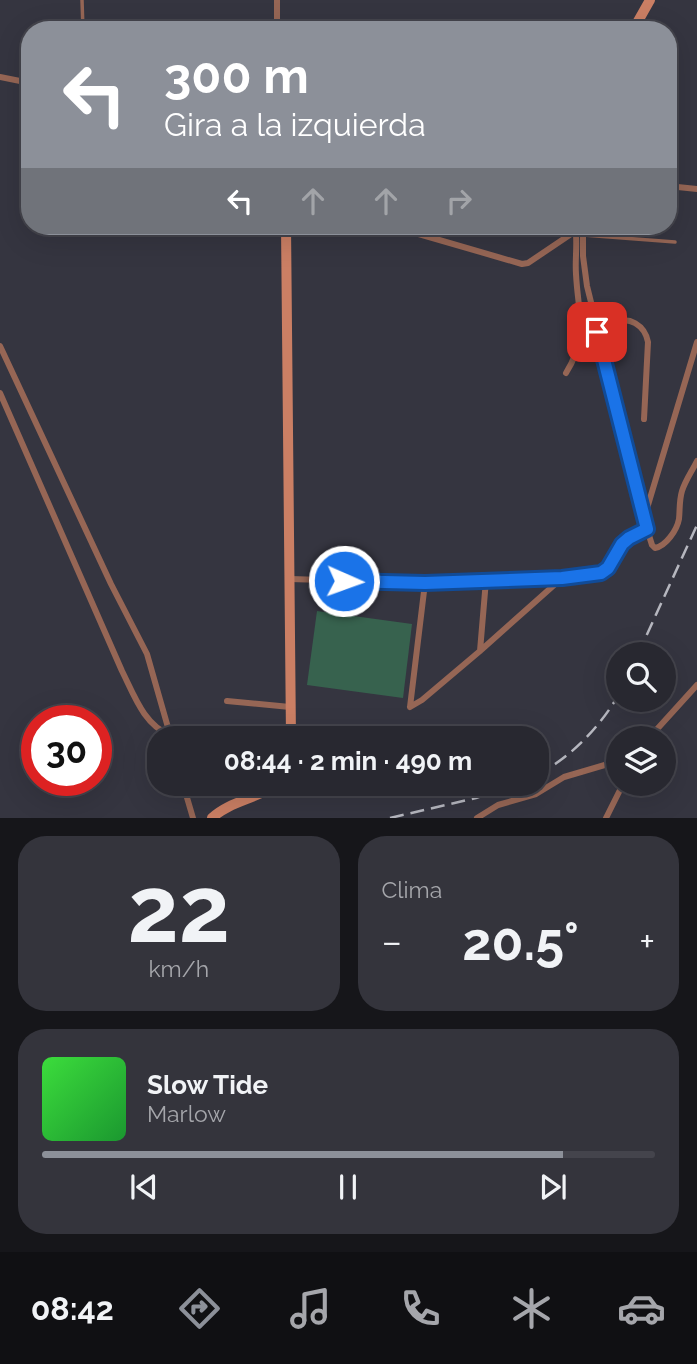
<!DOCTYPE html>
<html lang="es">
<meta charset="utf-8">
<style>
body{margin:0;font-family:Raleway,sans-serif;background:#34343c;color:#f1f3f6;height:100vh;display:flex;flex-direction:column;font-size:26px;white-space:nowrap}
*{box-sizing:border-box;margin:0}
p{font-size:23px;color:#a5a6ab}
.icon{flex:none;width:38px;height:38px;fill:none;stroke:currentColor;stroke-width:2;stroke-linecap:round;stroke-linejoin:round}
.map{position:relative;height:818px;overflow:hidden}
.side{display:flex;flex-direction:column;gap:18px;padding:18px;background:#16161a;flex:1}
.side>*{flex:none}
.hud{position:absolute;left:21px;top:21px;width:656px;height:214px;border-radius:28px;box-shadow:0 7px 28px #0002,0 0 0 2px #44444c;background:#8c9099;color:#fff;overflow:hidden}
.controls{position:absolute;left:606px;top:642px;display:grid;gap:14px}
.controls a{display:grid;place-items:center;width:70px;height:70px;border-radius:50%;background:#282830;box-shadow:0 7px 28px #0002,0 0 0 2px #44444c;font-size:35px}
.speed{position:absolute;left:21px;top:705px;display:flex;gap:14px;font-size:35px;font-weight:700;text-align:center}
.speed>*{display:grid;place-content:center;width:91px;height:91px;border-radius:50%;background:#282830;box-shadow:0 7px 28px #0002,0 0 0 2px #44444c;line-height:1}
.speed .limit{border:10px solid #d22;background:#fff;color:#111}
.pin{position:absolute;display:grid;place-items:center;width:60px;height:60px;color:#fff;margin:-30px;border-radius:14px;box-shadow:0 4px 10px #0006}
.me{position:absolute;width:77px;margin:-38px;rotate:92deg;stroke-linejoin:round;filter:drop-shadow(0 0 5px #0008)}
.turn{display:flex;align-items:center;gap:24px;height:147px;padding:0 28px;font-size:32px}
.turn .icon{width:91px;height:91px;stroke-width:2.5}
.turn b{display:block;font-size:49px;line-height:60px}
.lanes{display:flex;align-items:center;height:66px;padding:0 28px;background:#0003;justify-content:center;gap:35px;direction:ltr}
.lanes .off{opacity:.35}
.big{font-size:52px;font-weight:700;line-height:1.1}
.side .card{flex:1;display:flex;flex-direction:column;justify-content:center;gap:10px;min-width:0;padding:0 24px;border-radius:28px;background:#34343c}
.side .dial{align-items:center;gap:0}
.dial b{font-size:91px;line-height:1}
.song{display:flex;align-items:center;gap:21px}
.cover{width:84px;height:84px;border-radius:10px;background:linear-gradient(135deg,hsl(120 70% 55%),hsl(130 70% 35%))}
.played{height:7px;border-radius:4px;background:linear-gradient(90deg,#8c9099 85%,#44444c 85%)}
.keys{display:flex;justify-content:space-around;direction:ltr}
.heat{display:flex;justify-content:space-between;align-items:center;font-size:38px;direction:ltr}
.side .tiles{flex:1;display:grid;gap:18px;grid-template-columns:1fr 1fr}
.card:last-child{grid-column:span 2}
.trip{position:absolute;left:147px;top:726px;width:402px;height:70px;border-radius:28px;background:#282830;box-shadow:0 7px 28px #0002,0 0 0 2px #44444c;font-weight:700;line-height:70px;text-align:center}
.menu{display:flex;height:112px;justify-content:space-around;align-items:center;background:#101013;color:#a5a6ab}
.menu .icon{width:49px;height:49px}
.menu .active{color:#8c9099}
.menu b{font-size:32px;color:#f1f3f6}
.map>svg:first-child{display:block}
.green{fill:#37624e}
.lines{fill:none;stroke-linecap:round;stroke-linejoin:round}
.lane{stroke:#966655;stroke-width:3.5}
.street{stroke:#966655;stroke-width:6}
.secondary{stroke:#cb7f64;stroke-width:10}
.rail{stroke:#b6b7bf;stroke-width:2.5;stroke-dasharray:14 7;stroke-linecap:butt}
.route-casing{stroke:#114b97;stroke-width:18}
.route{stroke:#1a73e8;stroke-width:12}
</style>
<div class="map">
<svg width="697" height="818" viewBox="0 0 697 818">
<rect width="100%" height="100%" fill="#353540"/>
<path class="green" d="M317,611L412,624L403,698L307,685Z"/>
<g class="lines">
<path class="lane" d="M82,0L83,30
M583,235L675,242"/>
<path class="street" d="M277,0V30
M0,77L30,83
M668,89H669
M668,186L697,189
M391,226L522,264L528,263L574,232L576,235C577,248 575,261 576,274C578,314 589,336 566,373
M583,226V256L587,286L647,529L652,545L655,548C666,546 677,530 679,519C680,510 679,501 682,491C685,481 692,471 697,461
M598,335C603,332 607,327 612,324C629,314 645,326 648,342L644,419
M0,346L111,584L147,654L171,738
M0,393L122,671C134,695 144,725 170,735
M645,515L697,342
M290,579L425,583L562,578L601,573L608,568L622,544L629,538L647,529
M480,651L486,580
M227,701L290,707
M410,707L422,700L480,651L562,578
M410,707L425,583
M649,738L697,685
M183,784L193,818
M477,818L498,805L536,794L564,777L618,761
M606,818L623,784"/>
<path class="secondary" d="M633,30L650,0
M286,226L291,738
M212,818C230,801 257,799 277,784"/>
<path class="rail" d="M638,654L697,525
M537,775C571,757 598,729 618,696
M390,818L476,798L517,784"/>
</g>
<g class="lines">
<g class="route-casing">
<path id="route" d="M344,581L425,583L562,578L601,573L608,568L622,544L629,538L647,529L597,332"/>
</g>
<use href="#route" class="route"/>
</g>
</svg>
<div class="controls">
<a><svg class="icon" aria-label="search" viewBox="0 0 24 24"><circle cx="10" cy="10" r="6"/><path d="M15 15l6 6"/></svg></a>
<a><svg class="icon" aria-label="layers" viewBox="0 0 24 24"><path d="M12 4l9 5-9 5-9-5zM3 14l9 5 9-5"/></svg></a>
</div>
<div class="speed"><div class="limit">30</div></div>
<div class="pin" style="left:597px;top:332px;background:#d93025"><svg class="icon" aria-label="arrive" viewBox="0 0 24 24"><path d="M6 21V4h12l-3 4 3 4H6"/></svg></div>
<svg class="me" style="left:344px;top:581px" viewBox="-20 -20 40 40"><circle r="17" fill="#1a73e8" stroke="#fff" stroke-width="3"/><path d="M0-11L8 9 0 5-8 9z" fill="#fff"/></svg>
<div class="trip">08:44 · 2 min · 490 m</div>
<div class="hud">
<div class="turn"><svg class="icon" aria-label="left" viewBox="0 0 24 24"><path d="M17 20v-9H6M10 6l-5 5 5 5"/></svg><div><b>300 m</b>Gira a la izquierda</div></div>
<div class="lanes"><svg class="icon" aria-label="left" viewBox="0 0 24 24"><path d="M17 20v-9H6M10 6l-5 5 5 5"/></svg><svg class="icon off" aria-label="ahead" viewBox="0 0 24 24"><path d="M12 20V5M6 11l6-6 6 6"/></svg><svg class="icon off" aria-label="ahead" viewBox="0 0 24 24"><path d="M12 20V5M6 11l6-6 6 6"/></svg><svg class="icon off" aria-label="right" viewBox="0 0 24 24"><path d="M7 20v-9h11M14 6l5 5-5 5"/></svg></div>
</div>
</div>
<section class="side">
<div class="tiles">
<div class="card dial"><b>22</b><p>km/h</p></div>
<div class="card"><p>Clima</p>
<div class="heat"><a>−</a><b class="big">20.5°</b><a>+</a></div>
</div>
<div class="card">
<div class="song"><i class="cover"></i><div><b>Slow Tide</b><p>Marlow</p></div></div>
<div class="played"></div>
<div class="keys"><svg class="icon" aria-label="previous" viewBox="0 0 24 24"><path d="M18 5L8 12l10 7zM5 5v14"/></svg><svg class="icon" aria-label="pause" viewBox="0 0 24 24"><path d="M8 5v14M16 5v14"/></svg><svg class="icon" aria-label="next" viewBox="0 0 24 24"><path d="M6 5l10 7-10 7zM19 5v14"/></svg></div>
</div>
</div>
</section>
<nav class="menu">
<b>08:42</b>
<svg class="icon active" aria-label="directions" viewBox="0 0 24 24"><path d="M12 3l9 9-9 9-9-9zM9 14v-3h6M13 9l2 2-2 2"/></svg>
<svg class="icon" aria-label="music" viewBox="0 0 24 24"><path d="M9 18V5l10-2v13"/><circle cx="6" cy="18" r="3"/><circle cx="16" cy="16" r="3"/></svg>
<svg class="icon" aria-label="phone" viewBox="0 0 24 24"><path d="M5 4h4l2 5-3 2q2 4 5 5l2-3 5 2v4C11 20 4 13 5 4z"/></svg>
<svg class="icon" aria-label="climate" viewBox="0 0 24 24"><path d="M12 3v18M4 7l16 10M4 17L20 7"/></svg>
<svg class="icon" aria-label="car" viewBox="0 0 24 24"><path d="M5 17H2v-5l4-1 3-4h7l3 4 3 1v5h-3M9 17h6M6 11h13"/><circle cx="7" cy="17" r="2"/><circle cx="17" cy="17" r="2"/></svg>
</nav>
